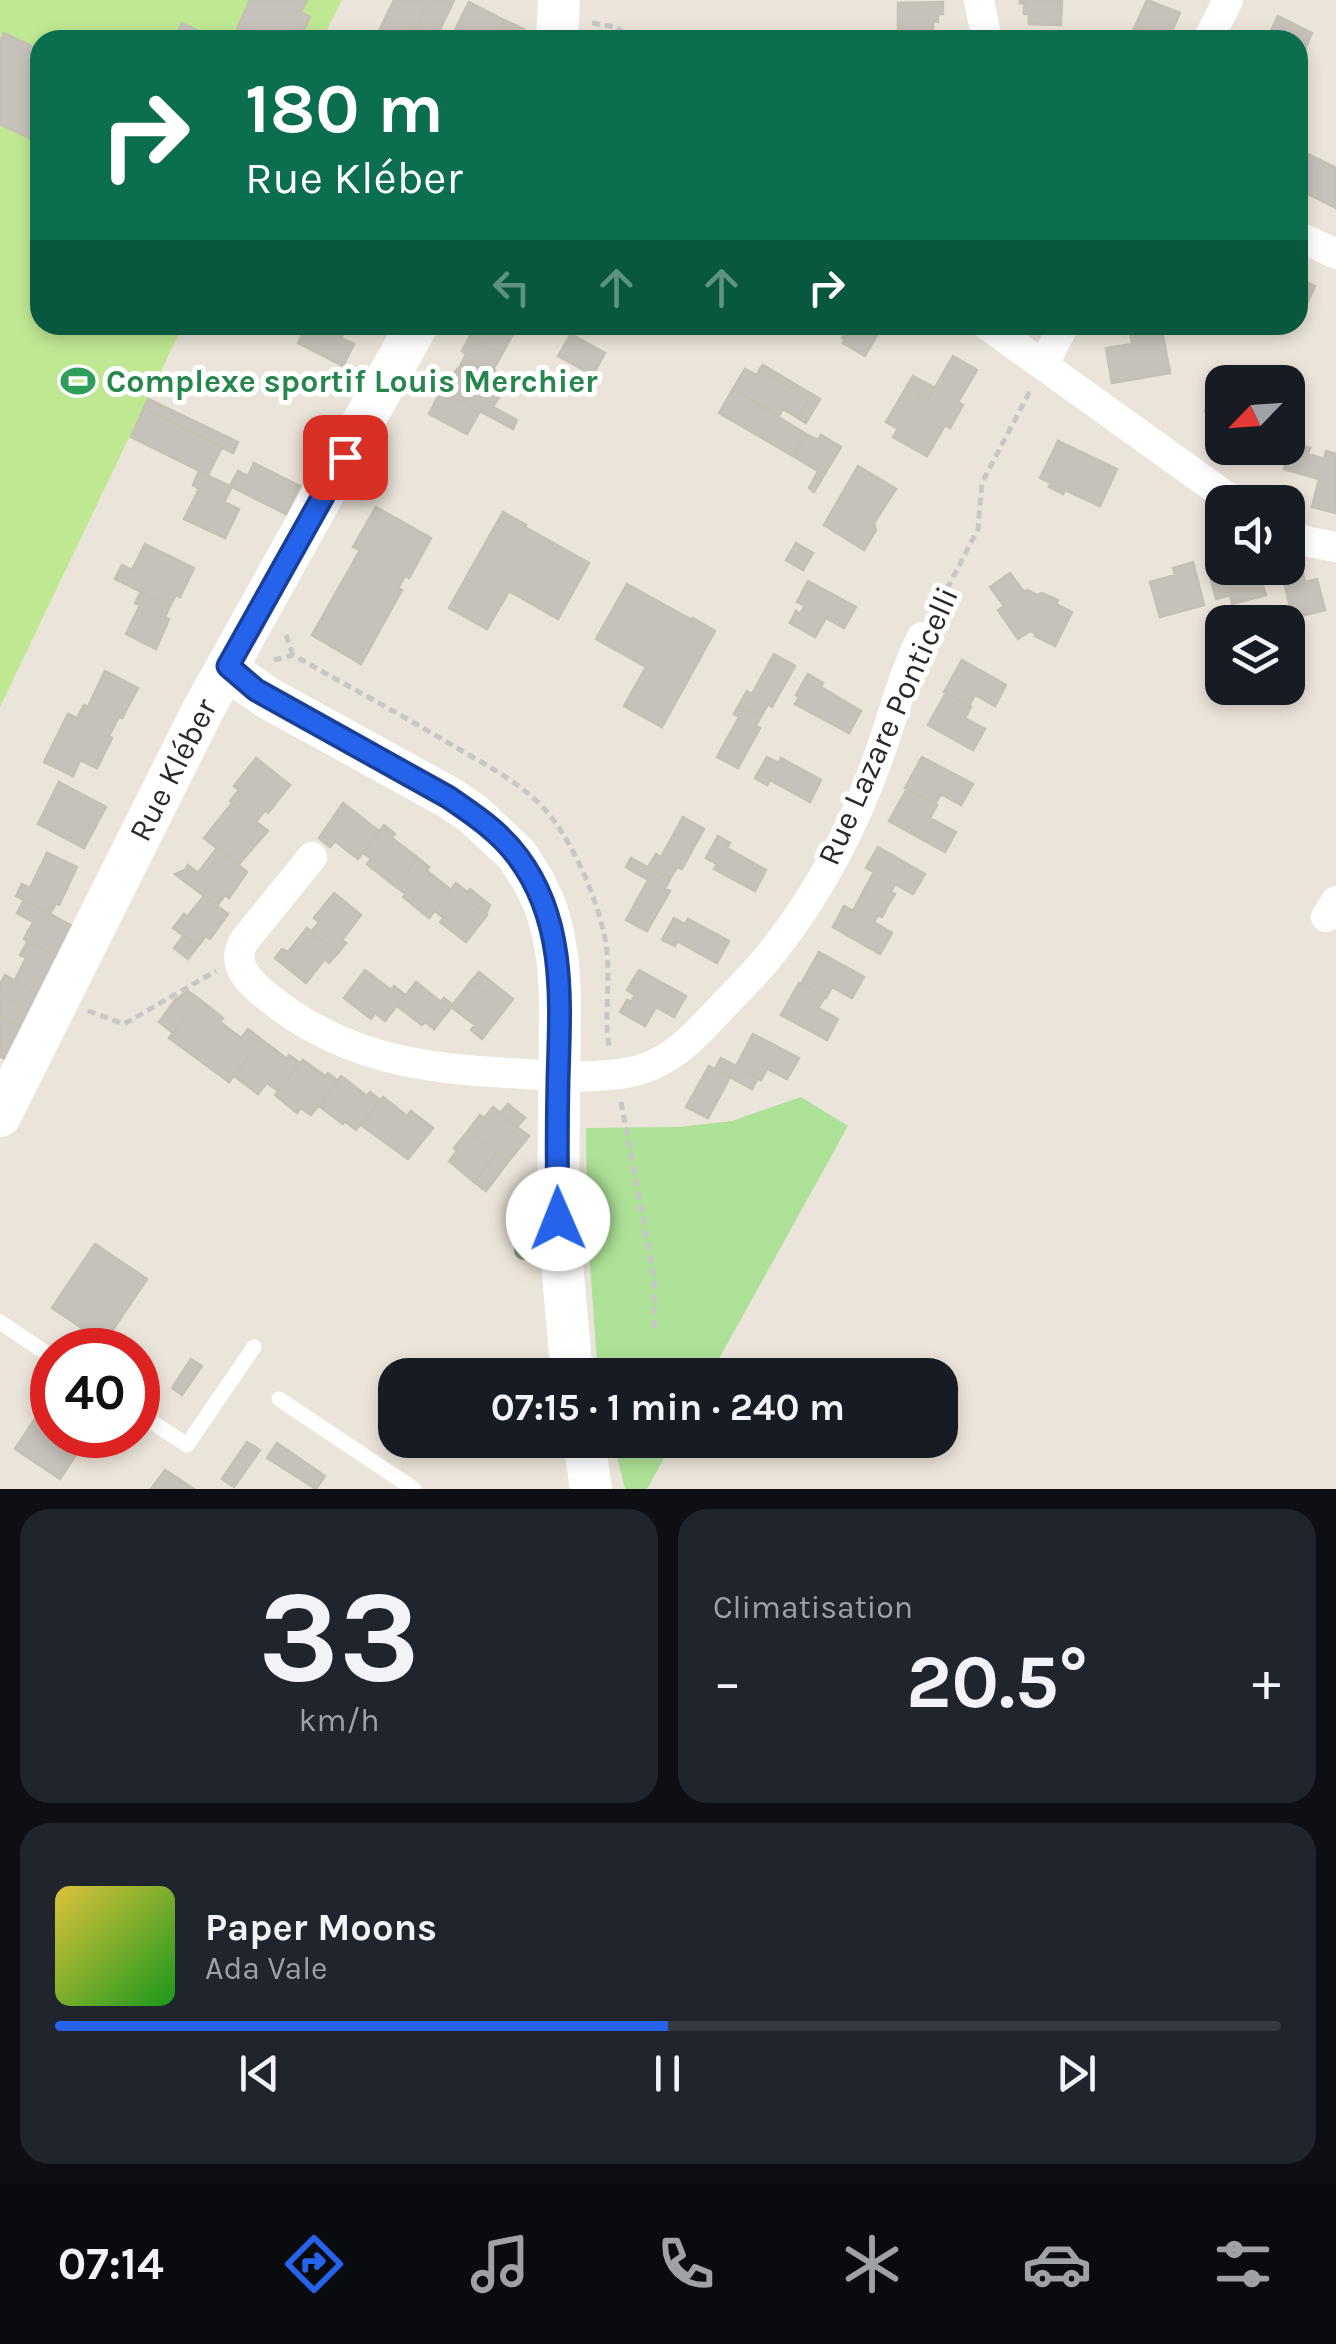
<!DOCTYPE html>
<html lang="fr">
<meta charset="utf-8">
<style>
body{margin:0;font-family:Karla,sans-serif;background:#20242c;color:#f1f3f6;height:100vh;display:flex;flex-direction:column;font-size:38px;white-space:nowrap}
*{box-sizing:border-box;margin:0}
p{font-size:32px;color:#9ea1a6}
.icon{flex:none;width:55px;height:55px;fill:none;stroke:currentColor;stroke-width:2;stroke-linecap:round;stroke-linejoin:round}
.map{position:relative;height:1489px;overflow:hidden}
.panel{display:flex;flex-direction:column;gap:20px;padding:20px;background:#0d0f14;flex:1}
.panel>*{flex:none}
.top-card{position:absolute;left:30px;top:30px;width:1278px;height:305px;border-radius:30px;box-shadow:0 5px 15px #0003;background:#0b6e4f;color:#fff;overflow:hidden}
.needle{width:65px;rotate:245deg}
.buttons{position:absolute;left:1205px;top:365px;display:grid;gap:20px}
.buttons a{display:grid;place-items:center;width:100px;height:100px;border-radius:20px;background:#171b24;box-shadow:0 5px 15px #0003;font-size:50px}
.speed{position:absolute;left:30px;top:1328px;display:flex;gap:20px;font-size:50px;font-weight:700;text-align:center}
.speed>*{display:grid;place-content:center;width:130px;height:130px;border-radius:50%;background:#171b24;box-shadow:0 5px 15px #0003;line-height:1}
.speed .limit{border:15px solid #d22;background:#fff;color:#111}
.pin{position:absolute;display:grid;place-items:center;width:85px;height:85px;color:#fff;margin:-42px;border-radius:20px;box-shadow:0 5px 15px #0006}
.me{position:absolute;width:110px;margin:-55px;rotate:359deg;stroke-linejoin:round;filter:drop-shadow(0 0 8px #0008)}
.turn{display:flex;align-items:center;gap:35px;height:210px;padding:0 50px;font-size:45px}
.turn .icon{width:130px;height:130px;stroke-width:2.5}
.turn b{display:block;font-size:70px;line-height:85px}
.lanes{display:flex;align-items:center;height:95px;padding:0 50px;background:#0003;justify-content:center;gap:50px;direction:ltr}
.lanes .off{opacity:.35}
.big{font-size:75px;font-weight:700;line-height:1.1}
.panel .tile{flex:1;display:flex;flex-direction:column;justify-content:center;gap:15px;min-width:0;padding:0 35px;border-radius:30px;background:#20242c}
.panel .dial{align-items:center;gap:0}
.dial b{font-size:130px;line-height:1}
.song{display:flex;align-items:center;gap:30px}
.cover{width:120px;height:120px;border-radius:15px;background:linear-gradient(135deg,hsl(50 70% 55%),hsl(120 70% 35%))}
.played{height:10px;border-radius:5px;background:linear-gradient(90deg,#2563eb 50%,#363941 50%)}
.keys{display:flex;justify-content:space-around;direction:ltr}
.heat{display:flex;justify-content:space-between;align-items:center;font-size:55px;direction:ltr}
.panel .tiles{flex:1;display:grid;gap:20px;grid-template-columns:1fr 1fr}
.tile:last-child{grid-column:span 2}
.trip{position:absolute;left:378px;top:1358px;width:580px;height:100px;border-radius:30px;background:#171b24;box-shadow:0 5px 15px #0003;font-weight:700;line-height:100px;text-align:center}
.dock{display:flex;height:160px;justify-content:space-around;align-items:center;background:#090b0e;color:#9ea1a6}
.dock .icon{width:70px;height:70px}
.dock .active{color:#2563eb}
.dock b{font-size:45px;color:#f1f3f6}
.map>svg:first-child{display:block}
.green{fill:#ade197}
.pitch{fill:#c0e893}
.building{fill:#c6c1ba;stroke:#c6c0b4;stroke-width:2.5}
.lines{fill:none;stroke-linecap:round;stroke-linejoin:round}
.path{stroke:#c7c7c7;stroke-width:5;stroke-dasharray:8 5;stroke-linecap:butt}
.lane{stroke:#fff;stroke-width:15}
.street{stroke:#fff;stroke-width:30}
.secondary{stroke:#fff;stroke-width:42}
.tree{fill:#7f9d71}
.route-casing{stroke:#184099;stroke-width:25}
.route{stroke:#2563eb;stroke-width:18}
.labels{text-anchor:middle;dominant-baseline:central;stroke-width:10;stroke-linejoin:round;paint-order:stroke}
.leisure-label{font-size:32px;font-weight:bold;fill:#27864d;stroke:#fff;text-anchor:start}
.street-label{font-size:32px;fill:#292929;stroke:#fff}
</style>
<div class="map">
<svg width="1336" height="1489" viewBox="0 0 1336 1489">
<rect width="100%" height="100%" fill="#ebe4da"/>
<path class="green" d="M801,1097L848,1126L710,1375H598L587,1223L586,1128L678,1127L732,1121Z
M613,1440H674L647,1489H625Z"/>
<path class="pitch" d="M0,0H342L322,40H40V325H183L0,707Z"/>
<path class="building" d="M250,0H307L301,12L310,17L299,40H232Z
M394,0H429L410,40H382L376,37Z
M429,0H454L435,40H410Z
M1020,0H1062L1061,25L1029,24V14H1024V3H1020Z
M1147,0L1180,13L1168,40H1129Z
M469,2L504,20L495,40H450Z
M943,2V14H938V22H933V35H898V3Z
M1278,16L1312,33L1298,66V40H1272L1273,37L1269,35Z
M504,20L524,29L518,40H495Z
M182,23L216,40H174Z
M4,33L40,50V143L0,124V42Z
M1298,149L1336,168V208L1298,189Z
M1298,278L1315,286L1298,322Z
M307,325H348L341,338L354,344L343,366L298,343Z
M477,325H502L514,332L502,354L470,336Z
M849,325H883L865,356L843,343L844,340L842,338Z
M1129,325H1161L1170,373L1112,383L1106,348L1132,344Z
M571,334L605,353L593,375L558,356Z
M470,336L502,354L494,368L497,375L490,388L458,370L466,354L462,351Z
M953,356L977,370L958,402L963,405L950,428L945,425L927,456L893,437L898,429L886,422L903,393L916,401L920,393L929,398Z
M763,365L820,399L806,423L798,418L809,398L760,369Z
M457,369L501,394L493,407L517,420L513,429L445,392Z
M745,369L757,375L760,369L809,398L798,418L783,409L779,416L733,389Z
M913,376L935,388L929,398L920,393L916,401L903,393Z
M1216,386L1222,389V427L1212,423L1216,416L1205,411Z
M733,389L806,434L793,456L719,413Z
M441,390L480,411L467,434L429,414Z
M148,399L238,442L233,453L144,408Z
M144,408L222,447L208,475L131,437Z
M806,434L818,440L821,435L841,447L814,492L809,488L818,471L793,456Z
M1058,441L1117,469L1100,506L1065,490L1063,494L1049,487L1051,483L1040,478Z
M1290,443L1310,448L1308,454L1324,459L1326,451L1336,454V513L1312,507L1319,479L1284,469Z
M1229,448H1263L1268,451L1264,461L1259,459L1256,464L1228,451Z
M254,463L300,486L286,514L230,486L238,471L248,476Z
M858,466L896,489L874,523L876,530L864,550L824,525Z
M199,471L232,487L224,502L239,509L225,538L184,519L199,489L193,485Z
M376,507L431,538L409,578L405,576L398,588L402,590L361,664L312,635L360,550L353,547Z
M503,512L526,525L525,527L589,563L558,619L509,591L487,629L449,608Z
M796,543L813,553L803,570L786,560Z
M145,544L194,568L180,597L176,595L170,606L115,579L122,565L132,570Z
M1193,562L1204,605L1160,617L1150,582L1175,575L1173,568Z
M1222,562V568H1258L1266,595L1232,604L1230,595L1216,599L1208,567Z
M1010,573L1024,592L1027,590L1037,595L1042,593L1058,600L1056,604L1072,612L1055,646L1035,636L1036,634L1030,631L1018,639L998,610L1004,606L990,587Z
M1303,573L1305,582L1317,579L1325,610L1293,618L1283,578Z
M808,581L856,607L844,628L826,618L815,637L790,623L796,611L800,614L805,606L797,602Z
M627,584L692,620L693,618L715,631L662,727L624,706L646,667L596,639Z
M141,592L170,606L165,617L169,619L156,649L126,634L140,605L135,603Z
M774,654L795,666L772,707L768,704L761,716L739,705L747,691L752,694Z
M962,660L1006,685L995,706L975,695L969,706L944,692Z
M105,671L138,688L122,718L119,717L109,736L112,738L97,768L80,760L73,776L44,762L68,714L77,718L84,705L88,707Z
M808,674L823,683L821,687L861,711L849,733L795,704L799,697L796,695Z
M946,693L971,707L965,718L985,729L973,750L928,725Z
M739,705L761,716L756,726L760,728L738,768L717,757L739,717L734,714Z
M767,757L779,763L781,758L821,780L810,802L770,780L767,785L755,778Z
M922,757L973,784L961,805L941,794L935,804L905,788Z
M256,758L290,785L268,813L265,810L256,822L230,801L239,790L234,786Z
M59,782L106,807L84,848L38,824Z
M907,789L937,805L930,818L956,832L945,852L889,821Z
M232,803L268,831L238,865L204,838Z
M343,803L379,831L358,859L335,841L330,847L319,838Z
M683,817L704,829L682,869L677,867L670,879L648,867L656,854L661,857Z
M384,825L395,834L392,838L418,858L396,887L367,864L371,859L363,852Z
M718,836L730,843L727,848L766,870L755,891L714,869L717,864L706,858Z
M878,847L925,874L913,894L895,884L891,892L895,894L888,905L863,892L874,872L866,868Z
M217,848L247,872L229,898L225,895L217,906L175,874L185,870L188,865L198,873Z
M47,853L77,867L59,905L56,903L50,914L16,896L22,884L30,888Z
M418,858L429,867L426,870L451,890L429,918L403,897L406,894L396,887Z
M631,858L670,879L665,889L670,891L647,931L626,920L648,880L626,867Z
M456,883L467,892L464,897L487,915L466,942L440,922L444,918L435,911Z
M470,889L490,905L486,914L464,897Z
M863,892L888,905L882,917L878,915L874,922L892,933L880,954L833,927L844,906L853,911Z
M334,893L361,915L342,940L346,943L338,953L311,932L319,922L314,918Z
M204,896L228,914L210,939L206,936L198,946L173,928L184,914L187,917Z
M24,900L76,928L60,959L24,939L33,922L17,913Z
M674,918L685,924L688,919L729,941L717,963L677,941L675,946L662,940Z
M307,928L338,953L329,963L325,959L306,983L275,958L282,949L288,952Z
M184,935L198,946L188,959L174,948Z
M28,941L60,959L41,995L15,980L26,958L20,955Z
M819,952L864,977L852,998L832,987L826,998L801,984Z
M365,970L391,990L394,986L405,995L385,1021L375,1013L371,1019L344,998Z
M639,970L686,996L674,1017L656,1007L645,1026L620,1012L627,1000L631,1002L635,995L627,990Z
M479,972L513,999L506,1008L471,981Z
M5,975L41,995L33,1012L0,994V984Z
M471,981L506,1008L482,1039L471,1030L475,1025L451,1007Z
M416,982L441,1002L444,998L453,1005L434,1029L425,1022L422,1025L397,1006Z
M799,983L825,997L818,1008L838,1019L827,1040L781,1015Z
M188,991L199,999L173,1033L159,1022L175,1000Z
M0,994L33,1012L23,1029L0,1016Z
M199,999L223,1018L220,1022L241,1038L248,1029L261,1039L229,1082L169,1038Z
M0,1016L23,1029L7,1060L0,1056Z
M753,1034L799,1058L787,1079L767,1069L761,1080L736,1066Z
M261,1039L287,1059L289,1055L300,1063L278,1091L267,1083L258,1094L234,1076Z
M721,1058L758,1078L752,1089L715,1069Z
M303,1060L325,1076L328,1073L338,1081L311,1115L301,1108L297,1113L275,1095Z
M709,1066L730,1077L708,1118L686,1107Z
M341,1076L367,1096L370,1092L380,1100L356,1130L345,1121L343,1124L319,1106Z
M383,1097L407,1116L411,1111L433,1128L408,1159L361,1125Z
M508,1104L525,1118L517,1127L500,1113Z
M493,1107L517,1127L497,1153L468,1131L480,1115L484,1118Z
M517,1127L529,1136L508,1162L497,1153Z
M468,1131L497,1153L474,1182L449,1161L457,1151L454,1148Z
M497,1153L508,1162L486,1191L474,1182Z
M512,1199H539V1211L512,1212Z
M95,1244L147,1279L104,1343L52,1308Z
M191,1359L202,1366L182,1395L172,1388Z
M50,1396L52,1397V1435H89L60,1479L15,1449Z
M247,1442L260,1450L234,1487L222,1479Z
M277,1443L325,1476L316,1489L267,1458Z
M165,1470L170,1473L194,1489H151Z"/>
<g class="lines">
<path class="path" d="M592,23L616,27L634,40
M935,612L978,529L982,484L986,475L1030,391
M286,635L293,655
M274,660L293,655C346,685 400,714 452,745C488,766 531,788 555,822C578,855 595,895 604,934C613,971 603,1010 609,1047
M88,1011L124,1024L216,971
M621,1102L654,1276V1331"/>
<path class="lane" d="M0,1322L52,1357
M279,1399L414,1489
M138,1413L187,1445L254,1347"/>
<path class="street" d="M979,0L987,40
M1208,40L1228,0
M1298,236L1336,254
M987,325L1234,502
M1043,365L1064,325
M1288,535L1309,542L1336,547
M312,857L244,941C230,965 250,983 268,997C297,1021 331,1039 367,1051C418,1068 471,1071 525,1074C559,1076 597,1079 631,1072C646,1069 659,1063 672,1054C691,1041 706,1024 722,1007C739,989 758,971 773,951C818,895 854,826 878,758C893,718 902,676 922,637
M1326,917L1336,901"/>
<path class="secondary" d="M557,40L559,0
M227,666L242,680L268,698L448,797L472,813L517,855L534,882L546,908L553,933L558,963L560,997L558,1219L572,1375
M0,1116L203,710L417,325
M584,1440L591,1489"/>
</g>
<circle class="tree" cx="524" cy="1250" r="10"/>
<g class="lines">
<g class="route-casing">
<path id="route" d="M345,457L228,666L256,690L448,797C473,814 500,832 518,857C567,922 560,1003 558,1080C557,1126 557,1172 558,1219"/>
</g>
<use href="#route" class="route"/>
</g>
<defs>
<g id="stadium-bare" transform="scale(2.7)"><path d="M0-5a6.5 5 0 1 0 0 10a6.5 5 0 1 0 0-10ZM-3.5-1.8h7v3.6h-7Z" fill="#2e9e5b" stroke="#fff" stroke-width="2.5" paint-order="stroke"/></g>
</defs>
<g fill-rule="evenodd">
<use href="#stadium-bare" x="78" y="381"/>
</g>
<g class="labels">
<g class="leisure-label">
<text x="106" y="381">Complexe sportif Louis Merchier</text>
</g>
<g class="street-label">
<text transform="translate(888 726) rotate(-66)">Rue Lazare Ponticelli</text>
<text transform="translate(173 770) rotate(-63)">Rue Kléber</text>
</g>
</g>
</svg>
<div class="buttons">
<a><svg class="needle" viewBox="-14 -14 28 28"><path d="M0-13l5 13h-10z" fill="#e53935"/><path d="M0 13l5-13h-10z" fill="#9ea1a6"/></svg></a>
<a><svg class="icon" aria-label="sound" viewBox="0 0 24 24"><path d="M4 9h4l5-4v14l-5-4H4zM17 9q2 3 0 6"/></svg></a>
<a><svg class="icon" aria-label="layers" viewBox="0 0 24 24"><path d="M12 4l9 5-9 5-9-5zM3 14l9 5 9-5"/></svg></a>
</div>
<div class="speed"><div class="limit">40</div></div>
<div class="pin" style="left:345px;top:457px;background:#d93025"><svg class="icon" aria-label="arrive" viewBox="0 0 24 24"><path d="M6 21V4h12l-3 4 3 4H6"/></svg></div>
<svg class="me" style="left:558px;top:1219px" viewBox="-20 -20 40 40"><circle r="19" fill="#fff"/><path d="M0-13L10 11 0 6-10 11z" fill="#2563eb"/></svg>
<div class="trip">07:15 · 1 min · 240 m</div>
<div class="top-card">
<div class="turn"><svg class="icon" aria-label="right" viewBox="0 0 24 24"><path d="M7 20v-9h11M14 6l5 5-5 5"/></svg><div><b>180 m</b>Rue Kléber</div></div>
<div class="lanes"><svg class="icon off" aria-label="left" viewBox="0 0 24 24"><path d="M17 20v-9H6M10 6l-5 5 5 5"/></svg><svg class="icon off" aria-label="ahead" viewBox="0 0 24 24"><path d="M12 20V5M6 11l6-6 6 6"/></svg><svg class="icon off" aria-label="ahead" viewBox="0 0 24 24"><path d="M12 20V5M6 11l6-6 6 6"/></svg><svg class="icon" aria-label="right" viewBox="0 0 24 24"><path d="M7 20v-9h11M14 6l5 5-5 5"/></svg></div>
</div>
</div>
<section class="panel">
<div class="tiles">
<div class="tile dial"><b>33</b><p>km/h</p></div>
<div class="tile"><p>Climatisation</p>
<div class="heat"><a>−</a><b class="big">20.5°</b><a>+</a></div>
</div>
<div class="tile">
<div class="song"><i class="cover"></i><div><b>Paper Moons</b><p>Ada Vale</p></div></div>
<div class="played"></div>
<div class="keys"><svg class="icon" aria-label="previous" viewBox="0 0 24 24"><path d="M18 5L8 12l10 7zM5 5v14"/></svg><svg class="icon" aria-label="pause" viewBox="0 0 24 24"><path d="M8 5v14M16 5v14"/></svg><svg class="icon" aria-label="next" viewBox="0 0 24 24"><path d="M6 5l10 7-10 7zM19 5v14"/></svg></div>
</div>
</div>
</section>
<nav class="dock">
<b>07:14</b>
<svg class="icon active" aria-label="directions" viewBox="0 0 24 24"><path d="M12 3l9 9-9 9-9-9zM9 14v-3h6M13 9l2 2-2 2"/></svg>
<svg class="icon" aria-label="music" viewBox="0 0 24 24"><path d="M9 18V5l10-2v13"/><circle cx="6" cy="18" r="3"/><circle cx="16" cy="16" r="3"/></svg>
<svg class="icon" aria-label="phone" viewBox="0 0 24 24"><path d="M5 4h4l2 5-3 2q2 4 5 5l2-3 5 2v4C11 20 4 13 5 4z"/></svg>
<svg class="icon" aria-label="climate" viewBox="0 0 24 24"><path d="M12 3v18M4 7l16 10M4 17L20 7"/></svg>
<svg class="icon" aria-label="car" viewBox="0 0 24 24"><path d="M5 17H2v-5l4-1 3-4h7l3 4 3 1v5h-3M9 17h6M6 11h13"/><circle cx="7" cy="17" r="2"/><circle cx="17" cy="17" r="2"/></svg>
<svg class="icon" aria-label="filters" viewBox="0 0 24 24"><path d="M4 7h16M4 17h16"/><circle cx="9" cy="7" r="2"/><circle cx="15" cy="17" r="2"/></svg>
</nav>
